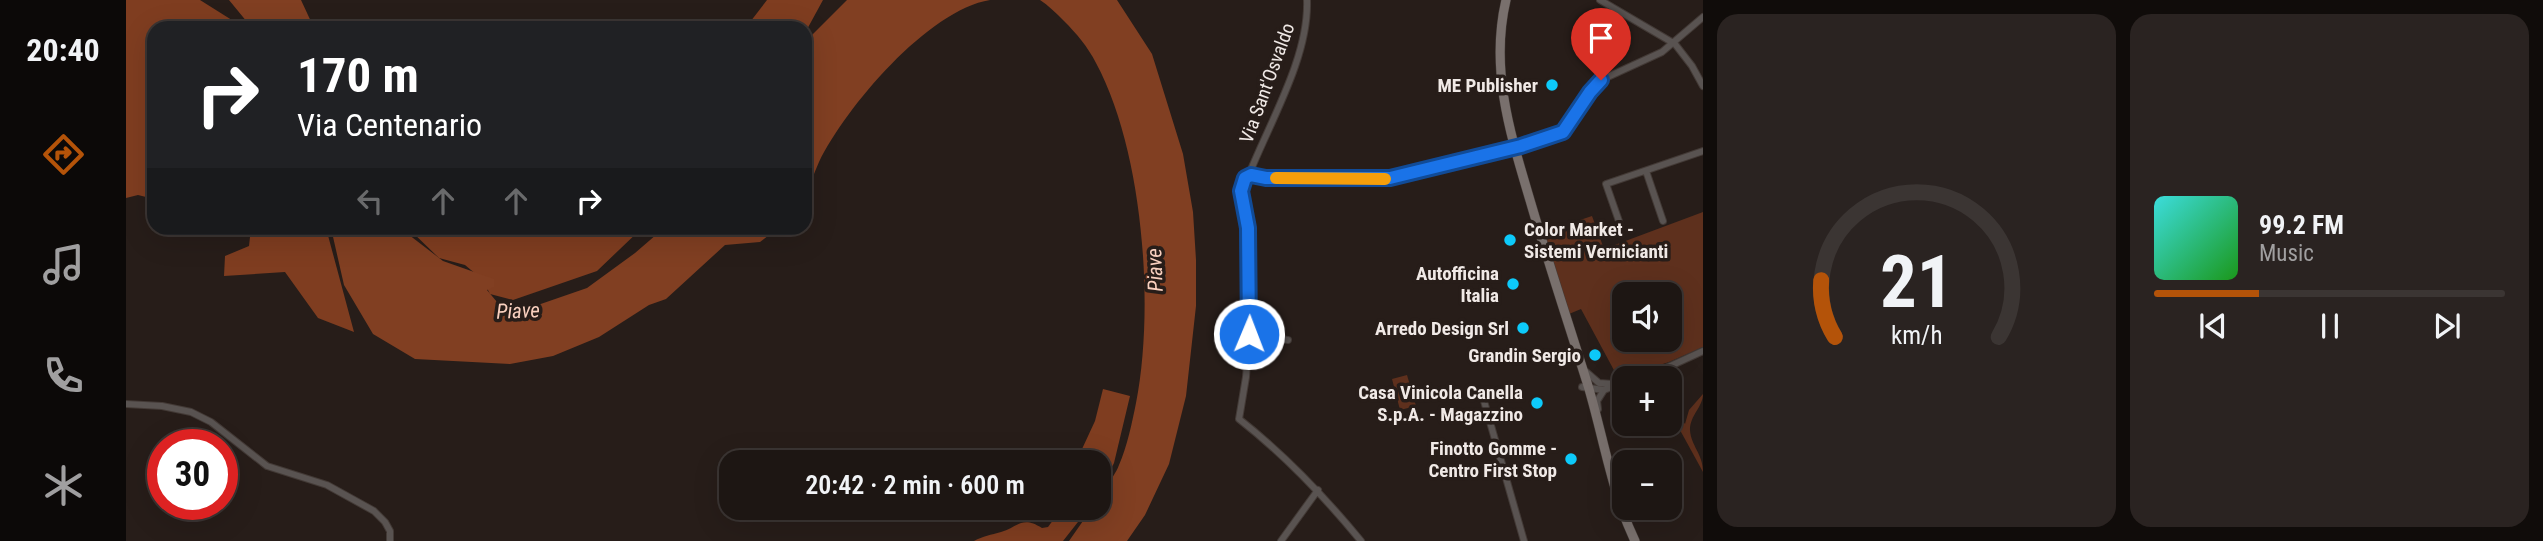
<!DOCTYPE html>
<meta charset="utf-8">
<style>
body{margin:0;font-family:"Roboto Condensed",sans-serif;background:#2a2321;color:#f1f3f6;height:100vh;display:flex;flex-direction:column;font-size:26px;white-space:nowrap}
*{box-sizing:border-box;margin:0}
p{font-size:23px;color:#a09fa0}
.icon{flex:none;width:38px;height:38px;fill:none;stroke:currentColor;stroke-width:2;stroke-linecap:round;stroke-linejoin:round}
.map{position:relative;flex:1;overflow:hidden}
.drawer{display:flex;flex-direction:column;gap:14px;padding:14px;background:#100c0a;width:840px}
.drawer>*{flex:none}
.hud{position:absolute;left:21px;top:21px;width:665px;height:214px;border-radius:21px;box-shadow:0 7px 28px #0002,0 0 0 2px #3b3533;background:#202124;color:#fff;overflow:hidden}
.controls{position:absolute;left:1486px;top:282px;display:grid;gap:14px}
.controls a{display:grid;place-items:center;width:70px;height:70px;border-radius:14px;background:#1d1613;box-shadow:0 7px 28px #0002,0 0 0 2px #3b3533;font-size:35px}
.speed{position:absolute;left:21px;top:429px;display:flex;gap:14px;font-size:35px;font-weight:700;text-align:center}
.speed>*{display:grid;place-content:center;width:91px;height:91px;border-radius:50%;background:#1d1613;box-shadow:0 7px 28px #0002,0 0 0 2px #3b3533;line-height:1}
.speed .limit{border:10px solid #d22;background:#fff;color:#111}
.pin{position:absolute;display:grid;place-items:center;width:60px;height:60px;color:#fff;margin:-72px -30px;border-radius:50% 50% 50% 0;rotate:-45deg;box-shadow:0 0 7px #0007}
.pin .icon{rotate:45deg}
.me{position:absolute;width:77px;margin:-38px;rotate:1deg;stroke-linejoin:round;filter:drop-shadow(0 0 5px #0008)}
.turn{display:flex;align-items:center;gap:24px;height:147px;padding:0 35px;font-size:32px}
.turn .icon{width:91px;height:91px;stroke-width:2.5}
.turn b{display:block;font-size:49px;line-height:60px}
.lanes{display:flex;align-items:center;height:66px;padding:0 35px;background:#0003;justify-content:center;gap:35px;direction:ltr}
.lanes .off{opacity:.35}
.drawer .card{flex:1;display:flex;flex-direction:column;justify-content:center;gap:10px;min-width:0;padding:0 24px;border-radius:21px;background:#2a2321}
.drawer .dial{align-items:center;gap:0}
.dial svg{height:182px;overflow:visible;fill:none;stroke:#3b3533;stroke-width:7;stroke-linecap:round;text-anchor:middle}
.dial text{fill:#f1f3f6;stroke:none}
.song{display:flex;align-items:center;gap:21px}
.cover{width:84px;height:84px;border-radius:10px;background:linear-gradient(135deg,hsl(180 70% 55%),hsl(120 70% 35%))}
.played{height:7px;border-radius:4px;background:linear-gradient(90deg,#b45309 30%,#3b3533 30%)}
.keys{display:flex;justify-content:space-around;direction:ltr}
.drawer .tiles{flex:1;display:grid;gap:14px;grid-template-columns:repeat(2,1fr)}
.trip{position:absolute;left:593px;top:450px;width:392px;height:70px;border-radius:21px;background:#1d1613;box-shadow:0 7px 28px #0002,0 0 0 2px #3b3533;font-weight:600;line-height:70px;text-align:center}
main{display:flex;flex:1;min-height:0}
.tab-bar{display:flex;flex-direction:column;width:126px;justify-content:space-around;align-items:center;background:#0c0908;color:#a09fa0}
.tab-bar .icon{width:49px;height:49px}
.tab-bar .current{color:#b45309}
.tab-bar b{font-size:32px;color:#f1f3f6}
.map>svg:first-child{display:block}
.green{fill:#5e301d;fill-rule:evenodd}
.forest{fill:#7f3d20}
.water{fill:#813f22}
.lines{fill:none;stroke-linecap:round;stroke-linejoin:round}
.street-casing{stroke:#433a36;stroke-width:8}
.secondary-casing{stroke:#433a36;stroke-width:10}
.street{stroke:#595351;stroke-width:6}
.secondary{stroke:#79706d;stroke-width:9}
.route-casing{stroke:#114b97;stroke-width:18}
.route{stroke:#1a73e8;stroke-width:12}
.slow{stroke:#f59e0b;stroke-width:12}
.poi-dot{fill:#0dcafa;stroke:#271d19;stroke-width:2.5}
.labels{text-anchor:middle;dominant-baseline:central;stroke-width:7;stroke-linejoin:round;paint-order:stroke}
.street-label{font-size:19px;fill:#f0e9e6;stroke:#271d19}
.poi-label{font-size:19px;font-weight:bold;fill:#f0e9e6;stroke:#271d19;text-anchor:end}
.water-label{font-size:21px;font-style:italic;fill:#f9d0bf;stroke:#271d19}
</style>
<main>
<nav class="tab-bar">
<b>20:40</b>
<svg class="icon current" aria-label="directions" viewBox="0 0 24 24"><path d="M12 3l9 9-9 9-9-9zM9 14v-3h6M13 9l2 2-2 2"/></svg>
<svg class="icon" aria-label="music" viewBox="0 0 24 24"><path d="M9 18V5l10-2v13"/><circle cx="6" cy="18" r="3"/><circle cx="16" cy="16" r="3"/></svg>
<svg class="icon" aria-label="phone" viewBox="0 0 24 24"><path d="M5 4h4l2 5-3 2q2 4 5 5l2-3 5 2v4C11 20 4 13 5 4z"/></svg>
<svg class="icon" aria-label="climate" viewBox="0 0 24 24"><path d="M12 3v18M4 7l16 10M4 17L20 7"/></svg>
</nav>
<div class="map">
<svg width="1577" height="541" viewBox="0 0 1577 541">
<rect width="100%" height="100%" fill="#271d19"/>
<path class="green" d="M1577,212V347L1543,362L1509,373L1508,369L1490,374L1455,309L1443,314L1418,232L1466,216L1478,249ZM1498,294H1544V340H1498Z
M1281,375L1290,406L1274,410L1266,379Z
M1577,394C1577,407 1564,415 1564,430C1565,446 1577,454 1577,472L1549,421L1555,418L1559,424L1563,410Z"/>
<path class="forest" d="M0,0H74L109,22L113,28H28V199L12,195L0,198Z
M641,0H697L679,33V28H626L621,26Z
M125,228H200L228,332L192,318L159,272L98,276L99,256L123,246Z
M282,228H516L471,271L387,300L364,294L357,280L339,265L313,258Z
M977,389L1004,396L988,463L973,493V462H950L969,421Z
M936,508H963L937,541H848C857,536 865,535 875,532C892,527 896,515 916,528L922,527Z"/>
<path class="water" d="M103,0H175L188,28H126Z
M721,0H864C802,10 720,107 693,162C688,173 684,185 679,196V42Z
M914,0H991L1026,54L1057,154L1067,212L1070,260V306L1060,396L1043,464L1019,515L1001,541H943L966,508H973C973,490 987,481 993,465C1001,447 1006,423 1010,403C1029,307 1017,150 970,63C962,47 950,33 938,21C930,13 922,5 914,0Z
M205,228H274L317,261L368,279V287L361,290L371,302L406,307L461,288L509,253L538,228H652L634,242L599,245L540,299L523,305L473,337L427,356L384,364L289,359L247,334L218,285Z"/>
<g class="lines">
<g class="street-casing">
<path id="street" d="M1474,0L1549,44L1566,66L1577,86
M1520,171L1537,221
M1125,175L1124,172C1145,120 1183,56 1181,0
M1494,224L1480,184L1577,151
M1123,334L1162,340
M1458,370L1473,383L1487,384
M1510,378L1540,368L1577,351
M1456,387L1478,390L1498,382
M1358,401L1398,541
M0,404L36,406L65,412L85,422L141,466L201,485L248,511L259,522L264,531V541
M1472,409L1471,401L1478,390
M1155,541L1192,490
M1235,541C1198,496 1159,455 1113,419L1120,377L1123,334V227L1115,191L1119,178L1125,175L1140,178H1264L1428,137L1439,130L1464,92L1475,80L1536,52L1577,17"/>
</g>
<g class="secondary-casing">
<path id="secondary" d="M1380,0C1363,72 1386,139 1406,207C1424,268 1444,328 1463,389C1478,440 1486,493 1509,541"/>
</g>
<use href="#street" class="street"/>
<use href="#secondary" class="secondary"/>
</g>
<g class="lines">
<g class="route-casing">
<path id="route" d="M1123,334L1122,228L1115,191L1119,178L1125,175L1140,178H1264L1395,146L1437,132L1464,92L1475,80"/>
</g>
<use href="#route" class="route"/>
<path class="slow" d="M1150,178L1259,179"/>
</g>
<g class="poi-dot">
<circle cx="1426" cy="85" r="7"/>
<circle cx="1384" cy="240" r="7"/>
<circle cx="1387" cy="284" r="7"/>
<circle cx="1397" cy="328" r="7"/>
<circle cx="1469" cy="355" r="7"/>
<circle cx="1411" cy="403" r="7"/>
<circle cx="1445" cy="459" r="7"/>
</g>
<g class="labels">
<g class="street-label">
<text transform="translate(1141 83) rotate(-70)">Via Sant'Osvaldo</text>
</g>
<g class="poi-label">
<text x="1412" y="85">ME Publisher</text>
<text x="1398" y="229" text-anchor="start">Color Market -<tspan x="1398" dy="22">Sistemi Vernicianti</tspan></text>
<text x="1373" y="273">Autofficina<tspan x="1373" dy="22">Italia</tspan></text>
<text x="1383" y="328">Arredo Design Srl</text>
<text x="1455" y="355">Grandin Sergio</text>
<text x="1397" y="392">Casa Vinicola Canella<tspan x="1397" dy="22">S.p.A. - Magazzino</tspan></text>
<text x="1431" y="448">Finotto Gomme -<tspan x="1431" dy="22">Centro First Stop</tspan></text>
</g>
<g class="water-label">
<text transform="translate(1029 270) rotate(-92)">Piave</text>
<text transform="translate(392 311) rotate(-2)">Piave</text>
</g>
</g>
</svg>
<div class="controls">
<a><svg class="icon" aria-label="sound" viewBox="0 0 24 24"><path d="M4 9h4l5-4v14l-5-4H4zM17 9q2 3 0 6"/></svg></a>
<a>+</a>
<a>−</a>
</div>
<div class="speed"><div class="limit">30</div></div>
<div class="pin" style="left:1475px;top:80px;background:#d93025"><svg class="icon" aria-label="arrive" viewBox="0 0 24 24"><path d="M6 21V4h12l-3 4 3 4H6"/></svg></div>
<svg class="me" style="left:1123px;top:334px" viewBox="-20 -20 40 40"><circle r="17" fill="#1a73e8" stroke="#fff" stroke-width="3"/><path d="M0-11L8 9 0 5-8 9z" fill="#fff"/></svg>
<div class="trip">20:42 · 2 min · 600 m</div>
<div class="hud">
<div class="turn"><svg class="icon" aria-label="right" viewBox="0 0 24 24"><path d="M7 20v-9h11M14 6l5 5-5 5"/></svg><div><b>170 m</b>Via Centenario</div></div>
<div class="lanes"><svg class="icon off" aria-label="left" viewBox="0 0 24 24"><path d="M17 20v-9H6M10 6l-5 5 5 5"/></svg><svg class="icon off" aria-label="ahead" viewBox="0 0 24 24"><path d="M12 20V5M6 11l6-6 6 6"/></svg><svg class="icon off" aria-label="ahead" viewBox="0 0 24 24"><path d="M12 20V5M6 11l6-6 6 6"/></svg><svg class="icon" aria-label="right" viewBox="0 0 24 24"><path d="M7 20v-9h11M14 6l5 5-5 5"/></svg></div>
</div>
</div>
<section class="drawer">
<div class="tiles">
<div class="card dial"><svg viewBox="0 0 100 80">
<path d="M14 69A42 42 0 1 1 86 69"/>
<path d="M14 69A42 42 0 0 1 8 44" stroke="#b45309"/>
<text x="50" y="56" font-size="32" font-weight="700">21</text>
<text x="50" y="72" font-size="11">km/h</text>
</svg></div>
<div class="card">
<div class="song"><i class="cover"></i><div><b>99.2 FM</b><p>Music</p></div></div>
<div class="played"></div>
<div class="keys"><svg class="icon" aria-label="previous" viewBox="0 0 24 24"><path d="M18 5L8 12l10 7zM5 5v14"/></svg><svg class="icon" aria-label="pause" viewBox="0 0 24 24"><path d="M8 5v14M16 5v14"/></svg><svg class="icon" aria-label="next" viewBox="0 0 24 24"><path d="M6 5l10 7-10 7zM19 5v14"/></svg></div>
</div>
</div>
</section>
</main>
